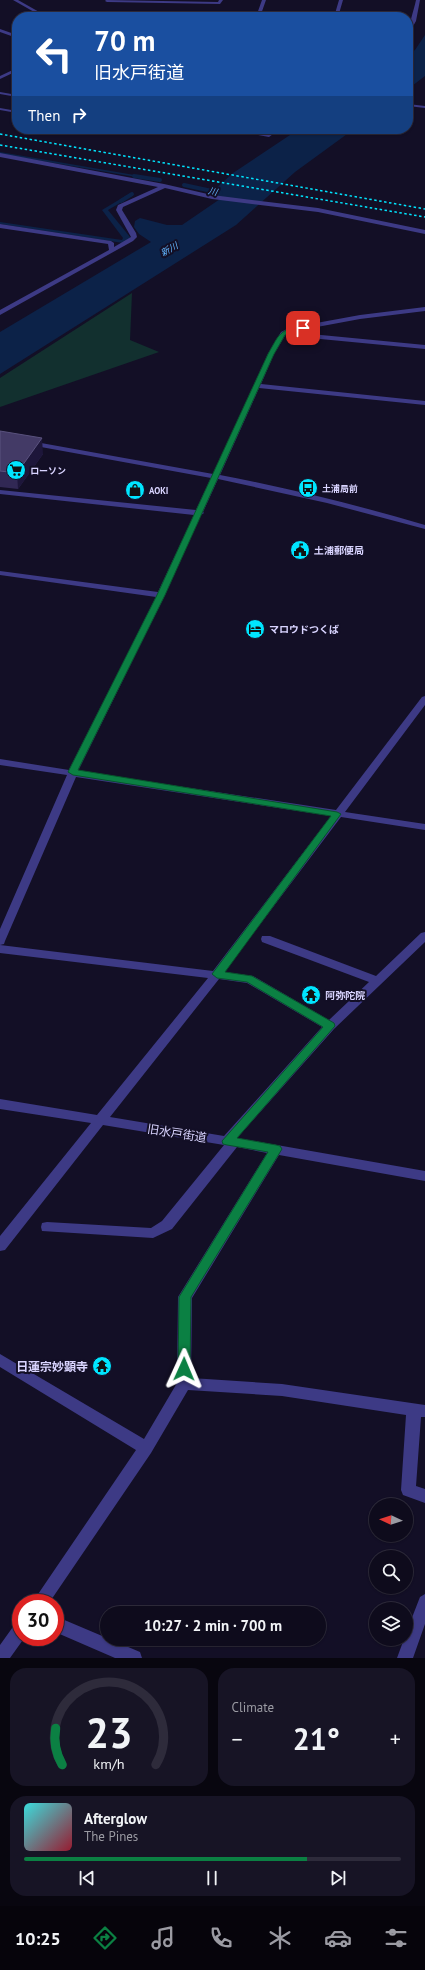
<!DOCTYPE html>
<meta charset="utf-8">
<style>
body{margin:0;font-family:"PT Sans","Noto Sans JP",sans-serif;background:#171425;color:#f1f3f6;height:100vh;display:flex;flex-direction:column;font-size:15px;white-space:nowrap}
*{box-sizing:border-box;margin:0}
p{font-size:13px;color:#9b9ba3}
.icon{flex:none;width:22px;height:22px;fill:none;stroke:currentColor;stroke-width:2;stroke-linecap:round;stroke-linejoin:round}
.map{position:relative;height:1658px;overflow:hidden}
.side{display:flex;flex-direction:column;gap:10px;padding:10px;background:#08060f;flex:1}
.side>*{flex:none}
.banner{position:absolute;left:12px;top:12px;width:401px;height:122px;border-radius:16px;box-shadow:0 1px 3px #0004,0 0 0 1px #2e2b3b;background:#1a4fa0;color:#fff;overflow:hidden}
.needle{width:26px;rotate:274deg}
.fabs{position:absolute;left:369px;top:1498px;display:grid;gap:8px}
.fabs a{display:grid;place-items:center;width:44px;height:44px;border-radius:50%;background:#0e0b1c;box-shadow:0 1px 3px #0004,0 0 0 1px #2e2b3b;font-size:20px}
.speed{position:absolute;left:12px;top:1594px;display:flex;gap:8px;font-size:20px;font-weight:700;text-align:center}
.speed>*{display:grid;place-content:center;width:52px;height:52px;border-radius:50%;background:#0e0b1c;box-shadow:0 1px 3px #0004,0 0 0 1px #2e2b3b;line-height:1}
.speed .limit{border:6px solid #d22;background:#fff;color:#111}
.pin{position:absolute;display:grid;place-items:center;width:34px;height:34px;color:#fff;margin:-17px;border-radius:8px;box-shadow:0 2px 6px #0006}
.me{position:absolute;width:44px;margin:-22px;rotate:1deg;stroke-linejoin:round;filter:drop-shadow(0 0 3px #0008)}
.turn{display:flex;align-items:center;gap:14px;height:84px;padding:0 16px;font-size:18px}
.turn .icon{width:52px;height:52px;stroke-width:2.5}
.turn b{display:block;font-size:28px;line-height:34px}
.then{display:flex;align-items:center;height:38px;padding:0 16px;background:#0003;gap:8px;font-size:15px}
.big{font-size:30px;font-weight:800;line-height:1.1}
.side .tile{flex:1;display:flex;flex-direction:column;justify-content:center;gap:6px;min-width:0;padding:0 14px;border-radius:16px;background:#171425}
.side .dial{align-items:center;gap:0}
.dial svg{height:104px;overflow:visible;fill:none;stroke:#2e2b3b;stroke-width:7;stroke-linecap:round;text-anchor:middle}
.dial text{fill:#f1f3f6;stroke:none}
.song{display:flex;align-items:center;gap:12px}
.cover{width:48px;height:48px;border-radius:6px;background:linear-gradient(135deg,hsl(180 70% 55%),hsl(350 70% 35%))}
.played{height:4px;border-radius:2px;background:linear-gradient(90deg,#0b8043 75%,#2e2b3b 75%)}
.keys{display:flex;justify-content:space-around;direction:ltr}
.heat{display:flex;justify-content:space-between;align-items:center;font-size:22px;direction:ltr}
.side .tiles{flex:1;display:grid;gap:10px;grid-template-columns:1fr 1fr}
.tile:last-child{grid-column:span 2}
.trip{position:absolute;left:100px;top:1606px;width:226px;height:40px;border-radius:20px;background:#0e0b1c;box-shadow:0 1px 3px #0004,0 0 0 1px #2e2b3b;font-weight:800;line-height:40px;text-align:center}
.dock{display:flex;height:64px;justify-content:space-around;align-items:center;background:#06040b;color:#9b9ba3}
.dock .icon{width:28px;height:28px}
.dock .on{color:#0b8043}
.dock b{font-size:18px;color:#f1f3f6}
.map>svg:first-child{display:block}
.green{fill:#12302f}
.water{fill:#0c2248}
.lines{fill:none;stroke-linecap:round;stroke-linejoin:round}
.stream{stroke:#0c2248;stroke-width:4}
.minor{fill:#3d3a85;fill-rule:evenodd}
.rail{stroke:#00e5ff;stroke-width:1.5;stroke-dasharray:2.5 2.5;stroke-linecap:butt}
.wall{fill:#312854}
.shaded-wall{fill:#1d163a}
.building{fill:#433a66;stroke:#5a527e}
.route{fill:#0b8043;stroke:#07532c}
.labels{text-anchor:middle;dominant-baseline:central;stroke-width:4;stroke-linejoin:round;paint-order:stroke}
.far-water-label{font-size:9px;font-style:italic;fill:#62b6ff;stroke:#130f26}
.far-poi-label{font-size:9px;font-weight:bold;fill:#d9d4ff;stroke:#130f26;text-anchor:start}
.poi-label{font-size:10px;font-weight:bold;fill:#d9d4ff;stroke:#130f26;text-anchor:start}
.near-street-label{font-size:12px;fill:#d9d4ff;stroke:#130f26}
.near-poi-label{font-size:12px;font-weight:bold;fill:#d9d4ff;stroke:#130f26;text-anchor:end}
</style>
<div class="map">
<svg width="425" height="1658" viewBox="0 0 425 1658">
<rect width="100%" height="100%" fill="#130f26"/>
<path class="green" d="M138,13L226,16L225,17H138L134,14Z
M132,293L130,340L159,352L0,407V378Z"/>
<path class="water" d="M425,35V76L408,89V55L415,50Z
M299,129H354L295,172L236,225L0,374V332L151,242L139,234L134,227L135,221L140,218L167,225H182L220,199L213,191L233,173Z
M0,152L146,177L142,178L0,154Z
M127,195L132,196L108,210L130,237L131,239L123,243L0,224V222L122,240L123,238L102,210Z"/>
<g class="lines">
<path class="stream" d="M134,176L160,180
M184,185L221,193
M121,201L132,194"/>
<path class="minor" d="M13,0H18L48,17H43Z
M106,0L218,2L219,0H223L220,4L107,2L105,1Z
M262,0H266L260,17L123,12L125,11L257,14Z
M339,0H343L338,17H334Z
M416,0H420L416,21L408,35C408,27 414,10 416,0Z
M0,29L17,35V38L0,32Z
M17,68V71L0,79V76Z
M0,92L17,95V97L0,94Z
M408,104L425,106V108L408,106Z
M0,108L17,111V113L0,110Z
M227,129H239L268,133L275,129H280L269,137Z
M0,153L164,184L212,195L318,208L425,230V234L318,212L212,199L165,188L123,207L122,210L136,233L137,237L133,241L0,315V310L109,250L108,244L0,228V224L111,241L114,243V247L131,237L116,210L118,205L158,187L0,157Z
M425,307V311L360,319L290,332L425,345V349L289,336L286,334L274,354L261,384L425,401V405L259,388L220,475C289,488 357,505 425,525V529L327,503L218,479L203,512L204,513L201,515L165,595L78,771L336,810L422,697L425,696V705L345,812L425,824V830L341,817L224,972L253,976L329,1020L369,982L262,942L261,939L262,936H270L376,976L421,933L425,932V942L334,1029L237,1138L425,1171V1181L279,1155L192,1298L191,1378L282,1384L425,1405V1417H421L416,1486L425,1489V1503L403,1495L401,1490L406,1415L282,1396L188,1390L151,1453L49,1603H32L136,1450L0,1367V1354L144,1439L177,1383L178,1297L267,1153L237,1147L172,1229L153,1238L42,1231L41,1227L42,1223L47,1222L151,1228L162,1221L224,1145L103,1125L5,1250L0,1251V1236L91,1123L0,1109V1099L97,1115L208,978L0,953V945L213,971L331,816L76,777L5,941L4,944L0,945V929L67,775L0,765V759L69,770L156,597L0,575V571L158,592L194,515L0,494V490L196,510L211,478L30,445L26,443L30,441L213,474L268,354L281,332L289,328L360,315ZM219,979L247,983L322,1027L224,1136L110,1117Z
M425,1594V1624L413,1658H397L404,1639H406V1633L420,1597Z
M55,1616L140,1652L142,1658H115L55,1632Z
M21,1622V1637H25L10,1658H0V1645L15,1624Z"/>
<path class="rail" d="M0,134L425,209
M0,145L425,217"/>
</g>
<path class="wall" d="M0,431L43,454L18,489L0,487Z"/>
<path class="shaded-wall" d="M42,438L43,454L18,489L17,473Z"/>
<path class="building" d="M0,431L42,438L17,473L0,471Z"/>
<path class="route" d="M303,326H305V329L285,335L274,354L165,595L78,770L337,812L341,814L225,972L252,976L334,1023L335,1026L237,1138L276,1145L280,1146L282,1149L191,1297L190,1369L189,1373L184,1375L180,1373L178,1369L179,1297L268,1152L227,1145L223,1144L222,1141L323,1027L247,982L217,978L212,974L331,816L73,775L68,772L157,595L268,354C280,333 279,330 303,326Z"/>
<defs>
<g id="supermarket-disc" transform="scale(1)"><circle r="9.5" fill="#00e5ff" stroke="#130f26"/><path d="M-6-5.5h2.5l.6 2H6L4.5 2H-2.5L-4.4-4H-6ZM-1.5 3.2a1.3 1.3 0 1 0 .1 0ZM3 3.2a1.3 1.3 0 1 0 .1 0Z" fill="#111"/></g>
<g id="bus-disc" transform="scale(1)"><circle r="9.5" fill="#00e5ff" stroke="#130f26"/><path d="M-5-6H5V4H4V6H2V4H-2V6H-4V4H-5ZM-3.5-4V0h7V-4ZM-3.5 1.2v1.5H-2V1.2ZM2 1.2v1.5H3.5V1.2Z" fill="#111"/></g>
<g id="shop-disc" transform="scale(1)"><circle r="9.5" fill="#00e5ff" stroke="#130f26"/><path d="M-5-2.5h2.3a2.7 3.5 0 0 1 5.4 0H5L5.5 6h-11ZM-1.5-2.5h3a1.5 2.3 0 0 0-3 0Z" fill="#111"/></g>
<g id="civic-disc" transform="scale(1)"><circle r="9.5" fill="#00e5ff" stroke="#130f26"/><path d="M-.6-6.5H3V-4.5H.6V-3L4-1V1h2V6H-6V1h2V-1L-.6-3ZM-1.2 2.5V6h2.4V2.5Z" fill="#111"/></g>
<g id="hotel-disc" transform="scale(1)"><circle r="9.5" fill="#00e5ff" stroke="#130f26"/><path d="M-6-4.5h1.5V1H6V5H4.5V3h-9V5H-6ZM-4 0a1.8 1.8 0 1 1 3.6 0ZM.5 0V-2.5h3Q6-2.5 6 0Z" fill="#111"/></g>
<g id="temple-disc" transform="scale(1)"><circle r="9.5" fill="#00e5ff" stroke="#130f26"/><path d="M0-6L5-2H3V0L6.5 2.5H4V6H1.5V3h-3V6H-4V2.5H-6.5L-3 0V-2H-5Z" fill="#111"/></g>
</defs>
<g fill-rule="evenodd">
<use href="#supermarket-disc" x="16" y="470"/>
<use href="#bus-disc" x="308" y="488"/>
<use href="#shop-disc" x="135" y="490"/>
<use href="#civic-disc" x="300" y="550"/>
<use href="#hotel-disc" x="255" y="629"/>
<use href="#temple-disc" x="311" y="995"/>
<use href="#temple-disc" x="102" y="1366"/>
</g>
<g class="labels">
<g class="far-water-label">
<text transform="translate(213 191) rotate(13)">川</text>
<text transform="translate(169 249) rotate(-29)">新川</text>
</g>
<g class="far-poi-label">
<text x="30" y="470">ローソン</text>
<text x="322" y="488">土浦局前</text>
<text x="149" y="490">AOKI</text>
</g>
<g class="poi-label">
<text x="314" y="550">土浦郵便局</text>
<text x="269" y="629">マロウドつくば</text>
<text x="325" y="995">阿弥陀院</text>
</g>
<g class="near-street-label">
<text transform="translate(177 1133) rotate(9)">旧水戸街道</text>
</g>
<g class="near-poi-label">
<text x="88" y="1366">日蓮宗妙顕寺</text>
</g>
</g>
</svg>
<div class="fabs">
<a><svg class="needle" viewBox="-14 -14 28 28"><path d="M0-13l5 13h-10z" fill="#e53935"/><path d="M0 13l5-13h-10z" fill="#9b9ba3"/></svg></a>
<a><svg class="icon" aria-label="search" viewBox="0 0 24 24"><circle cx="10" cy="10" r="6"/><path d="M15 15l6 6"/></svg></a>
<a><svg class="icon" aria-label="layers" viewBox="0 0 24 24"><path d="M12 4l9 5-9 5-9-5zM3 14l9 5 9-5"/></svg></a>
</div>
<div class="speed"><div class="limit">30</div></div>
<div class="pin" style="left:303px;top:328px;background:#d93025"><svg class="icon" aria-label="arrive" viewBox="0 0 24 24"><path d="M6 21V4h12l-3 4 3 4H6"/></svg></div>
<svg class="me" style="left:184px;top:1369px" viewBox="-20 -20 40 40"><path d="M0-17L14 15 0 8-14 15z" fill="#0b8043" stroke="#fff" stroke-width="4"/></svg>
<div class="trip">10:27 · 2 min · 700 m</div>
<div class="banner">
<div class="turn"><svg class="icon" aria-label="left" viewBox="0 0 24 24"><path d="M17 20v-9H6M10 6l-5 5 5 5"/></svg><div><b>70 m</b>旧水戸街道</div></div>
<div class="then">Then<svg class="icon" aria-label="right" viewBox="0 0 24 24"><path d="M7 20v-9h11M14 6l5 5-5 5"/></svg></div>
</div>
</div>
<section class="side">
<div class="tiles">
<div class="tile dial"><svg viewBox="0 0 100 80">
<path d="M14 69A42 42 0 1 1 86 69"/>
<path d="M14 69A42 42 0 0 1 9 41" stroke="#0b8043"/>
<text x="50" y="56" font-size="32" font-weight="700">23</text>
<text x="50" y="72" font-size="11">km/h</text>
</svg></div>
<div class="tile"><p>Climate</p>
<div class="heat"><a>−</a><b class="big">21°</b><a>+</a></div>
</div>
<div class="tile">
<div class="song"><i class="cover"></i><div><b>Afterglow</b><p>The Pines</p></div></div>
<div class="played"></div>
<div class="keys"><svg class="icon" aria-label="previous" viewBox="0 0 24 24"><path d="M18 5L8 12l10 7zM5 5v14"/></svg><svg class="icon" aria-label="pause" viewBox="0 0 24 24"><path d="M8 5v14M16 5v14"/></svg><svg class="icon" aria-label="next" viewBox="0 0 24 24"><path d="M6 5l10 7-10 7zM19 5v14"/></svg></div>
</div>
</div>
</section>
<nav class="dock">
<b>10:25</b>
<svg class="icon on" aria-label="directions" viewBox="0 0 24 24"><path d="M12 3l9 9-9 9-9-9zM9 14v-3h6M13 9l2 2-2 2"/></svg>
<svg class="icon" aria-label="music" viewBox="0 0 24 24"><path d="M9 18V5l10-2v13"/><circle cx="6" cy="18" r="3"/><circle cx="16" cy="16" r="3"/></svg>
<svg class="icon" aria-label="phone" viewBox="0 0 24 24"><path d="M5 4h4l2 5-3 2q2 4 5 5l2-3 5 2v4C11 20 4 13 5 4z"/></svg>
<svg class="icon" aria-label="climate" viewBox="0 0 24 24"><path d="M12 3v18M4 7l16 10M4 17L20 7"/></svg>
<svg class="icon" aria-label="car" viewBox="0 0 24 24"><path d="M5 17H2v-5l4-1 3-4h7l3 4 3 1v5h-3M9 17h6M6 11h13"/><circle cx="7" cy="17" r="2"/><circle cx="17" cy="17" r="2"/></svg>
<svg class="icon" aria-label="filters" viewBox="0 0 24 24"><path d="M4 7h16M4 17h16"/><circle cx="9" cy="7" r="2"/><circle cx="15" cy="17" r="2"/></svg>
</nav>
